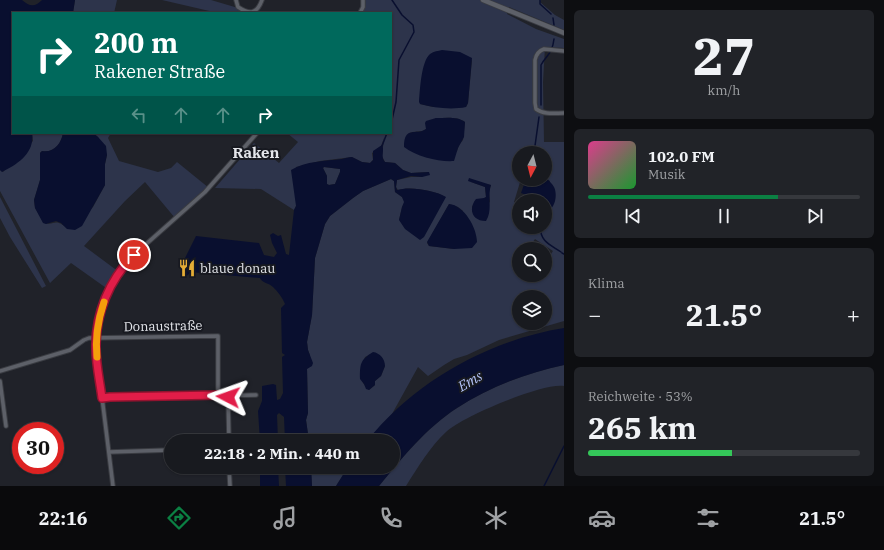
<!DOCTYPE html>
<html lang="de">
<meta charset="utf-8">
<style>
body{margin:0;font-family:"IBM Plex Serif",serif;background:#212328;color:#f1f3f6;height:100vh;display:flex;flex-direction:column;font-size:15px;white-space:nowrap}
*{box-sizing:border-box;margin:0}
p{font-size:13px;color:#9fa1a4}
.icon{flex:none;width:22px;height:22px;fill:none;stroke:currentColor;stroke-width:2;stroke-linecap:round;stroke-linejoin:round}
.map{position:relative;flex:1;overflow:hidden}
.sheet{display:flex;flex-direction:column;gap:10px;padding:10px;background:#0d0e11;width:320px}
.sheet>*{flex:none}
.hud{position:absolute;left:12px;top:12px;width:380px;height:122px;border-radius:0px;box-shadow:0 1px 3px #0004,0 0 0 1px #36383d;background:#00695c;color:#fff;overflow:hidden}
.needle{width:26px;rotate:187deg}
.tools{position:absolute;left:512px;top:146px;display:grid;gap:8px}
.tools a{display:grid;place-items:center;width:40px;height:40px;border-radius:50%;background:#181a1f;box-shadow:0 1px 3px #0004,0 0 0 1px #36383d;font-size:20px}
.speed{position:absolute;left:12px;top:422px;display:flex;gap:8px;font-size:20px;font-weight:700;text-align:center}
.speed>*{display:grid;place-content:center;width:52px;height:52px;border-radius:50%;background:#181a1f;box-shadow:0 1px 3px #0004,0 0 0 1px #36383d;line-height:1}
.speed .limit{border:6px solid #d22;background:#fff;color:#111}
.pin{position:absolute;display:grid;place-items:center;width:34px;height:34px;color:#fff;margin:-17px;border:2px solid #fff;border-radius:50%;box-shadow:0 1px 4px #0007}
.me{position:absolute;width:44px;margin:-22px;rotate:274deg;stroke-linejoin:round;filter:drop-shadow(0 0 3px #0008)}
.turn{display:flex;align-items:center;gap:14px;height:84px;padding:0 16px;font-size:18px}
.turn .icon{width:52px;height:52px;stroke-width:2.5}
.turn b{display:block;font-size:28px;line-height:34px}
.lanes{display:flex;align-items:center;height:38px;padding:0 16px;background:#0003;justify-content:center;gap:20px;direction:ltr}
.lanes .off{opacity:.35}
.big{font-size:30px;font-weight:800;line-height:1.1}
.sheet .tile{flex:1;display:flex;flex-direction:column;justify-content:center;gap:6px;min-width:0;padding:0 14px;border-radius:6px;background:#212328}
.sheet .dial{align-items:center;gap:0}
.dial b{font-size:52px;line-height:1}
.song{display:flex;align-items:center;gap:12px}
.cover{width:48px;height:48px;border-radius:6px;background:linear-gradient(135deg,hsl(330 70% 55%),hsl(130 70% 35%))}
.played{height:4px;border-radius:2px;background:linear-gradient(90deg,#0b8043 70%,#36383d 70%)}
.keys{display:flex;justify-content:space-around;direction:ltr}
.heat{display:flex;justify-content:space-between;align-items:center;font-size:22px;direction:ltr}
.charge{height:6px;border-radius:3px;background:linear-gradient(90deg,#34c759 53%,#36383d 0)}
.trip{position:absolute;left:164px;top:434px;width:236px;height:40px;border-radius:20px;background:#181a1f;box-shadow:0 1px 3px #0004,0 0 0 1px #36383d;font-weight:800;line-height:40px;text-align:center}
.tab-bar{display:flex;height:64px;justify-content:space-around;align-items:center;background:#0a0a0c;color:#9fa1a4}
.tab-bar .icon{width:28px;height:28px}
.tab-bar .on{color:#0b8043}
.tab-bar b{font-size:18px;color:#f1f3f6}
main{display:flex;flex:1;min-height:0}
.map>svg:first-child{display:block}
.green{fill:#2d344b;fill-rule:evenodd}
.water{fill:#090f2f;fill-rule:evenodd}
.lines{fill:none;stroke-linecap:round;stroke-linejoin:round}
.stream{stroke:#090f2f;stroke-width:1.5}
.minor-casing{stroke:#3a3c42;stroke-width:5.5}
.tertiary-casing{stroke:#3a3c42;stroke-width:6}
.minor{stroke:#5d6068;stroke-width:3.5}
.tertiary{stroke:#5d6068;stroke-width:4.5}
.route-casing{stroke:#92132f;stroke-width:10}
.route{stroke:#e11d48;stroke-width:7}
.slow{stroke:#f59e0b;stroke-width:7}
.labels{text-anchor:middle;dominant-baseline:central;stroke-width:4;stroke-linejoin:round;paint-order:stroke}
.poi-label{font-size:13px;fill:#e3e5ea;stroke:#171920;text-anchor:start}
.street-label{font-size:13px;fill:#e3e5ea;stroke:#171920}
.water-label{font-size:14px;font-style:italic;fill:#b5c4f9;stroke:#171920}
.quarter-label{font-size:15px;font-weight:bold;fill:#e3e5ea;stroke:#171920}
</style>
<main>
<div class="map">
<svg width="564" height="486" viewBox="0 0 564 486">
<rect width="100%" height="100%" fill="#202229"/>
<path class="green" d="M75,0H117L114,13H73Z
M162,0H211L255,13H218Z
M363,0H541L540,2L555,15L564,20V30L509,7L507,14L536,29L564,39V48L545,47L543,82L544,142H564V321L499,340L467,355L454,359L444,365L428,376L418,367L392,414L367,441H309L306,420L308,413L307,369L310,355L308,350L307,342L312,315L315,258L325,224L330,216L353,198L363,191L391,179L394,181L395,192L402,197L405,202L402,207L399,220L445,197C435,190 409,186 398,190L396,187L397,180L411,177H422L429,172L411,173L403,170L395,163L385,162L382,156L384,138L381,146L372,153L373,160L370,163L362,162L352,157L320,161L296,167V206L294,210L261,189L215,188L254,143L279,163L298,142L287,133H304L306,134L307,133H391V13H362ZM472,60L468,103L466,107H433L420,104ZM436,118C446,118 457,116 465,122L463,140L459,145L457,151L431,158L408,149V134C414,130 421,133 426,129V126ZM519,153H545V177L550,181L548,212L545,211V227H519V205L514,202L521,179H519ZM471,182L491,185L489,192L490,202L472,212V206L486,197L485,187ZM449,204L458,207L463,211L454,249L429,246L427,243ZM535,239L553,251L545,263V275H519V249H528ZM519,297H545V323H519ZM369,355L385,366L381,376L375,381V385L369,390C357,378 360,372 365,357Z
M32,133H63C61,144 54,153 42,151L40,153V180L34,200L35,208L44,223C56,226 54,217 68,229L93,207L105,185V164L107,155L98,137L93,133H111L108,138L119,161L158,172L171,168L177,162L209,188L175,218L145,182L125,201L84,246L119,272L109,290L71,263L50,283L0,191V170L3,172L33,141Z
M324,167L340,169V172L335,184L329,185L327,184V176L323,168Z
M0,197L46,286L42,288L10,237L0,218Z
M564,365V386C544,382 461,417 446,432C430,447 418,467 406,486H379C402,458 426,428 457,408C489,387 527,373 564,365Z
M311,467H348L336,486H312Z"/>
<path class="water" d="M0,0H22C30,7 35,7 42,0H75L73,13H13V133H32C35,153 18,164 2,172L0,170Z
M442,50L460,52L472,58L468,103L466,107C452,110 434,108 420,104L419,102C420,90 421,62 430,54C434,51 438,51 442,50Z
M436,118C446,118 457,116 465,122L464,137L458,148L454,161C439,162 417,157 404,147C404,125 416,136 426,129L425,123L426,121Z
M63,133H93L98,137L106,146L107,155L105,164V185L82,226L75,230L67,229L61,223L56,221L46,224L43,223L35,208L34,200L40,180V153L42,151C54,153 61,144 63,133Z
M382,145C385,151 380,156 385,162L395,163L403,170L411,173L429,172L430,175L422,177L411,176L397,180L396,187L397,190C409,186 435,190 446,197L424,237L420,240L405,229L399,220L402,207L404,202L402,197L395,192L394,181L391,179L363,191L353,198L330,216L325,224L315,258L312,315L307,342L308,350L313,363L312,366L307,369L308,413L306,420L309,441H285L284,417L279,413L277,415L278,441H260L258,411L262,401V386L273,384L276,385L277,400L280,399L283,393L282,357L285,355L282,353L281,308L285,304C282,297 278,292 273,287C269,283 262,283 260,278L190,272L188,275L185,276L182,273V264L196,236L259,243L264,255L274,257L277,253L272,243L270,235L273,233L278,236L281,235L286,254L289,255L294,210L296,206L291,170C306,161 325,161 342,159C346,158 348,157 352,157L362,162L370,163L373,160V151ZM324,167L340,169V172L335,184L329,185L327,184V176L323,168Z
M545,177C548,180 552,183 554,187C558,195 555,211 545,211V201H533L529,196L521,193L526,179H545Z
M469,178L491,185C487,197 493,210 486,221C472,221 468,209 476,199L484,198L486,197L485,187L468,181Z
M449,204C464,205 477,228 477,242L472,248L454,249L429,246L427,242Z
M564,328V365C527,373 489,387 457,408C426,428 402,458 379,486H336L348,467H393V441H367C415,381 489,340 564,328Z
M373,352C380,353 385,359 385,366L381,376L375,381V385L369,390L366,389L364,384L360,379C360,364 360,360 373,352Z
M260,467H278L279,486H260Z
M285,467H311L312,486H286Z"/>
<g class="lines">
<path class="stream" d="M540,0V4L551,14
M553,18L554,25
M541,105V65C547,54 552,55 554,39
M391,124L396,102L399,60L414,32L413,25L402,15L392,0
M382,146L387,133
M534,153L539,117
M540,227C541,242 549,244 561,252
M562,253L564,254
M544,486L564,446"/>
<g class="minor-casing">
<path id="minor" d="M236,0L238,7C250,15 257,14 262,0
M360,13L363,7V0
M564,51L544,49C538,51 536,55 535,60V103L536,109C544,115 555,113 564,113
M0,371L70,350L84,340L89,338L218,336V395
M0,381L6,426
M228,395L229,441
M102,398L256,395
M109,452L171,450
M229,467L230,486
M113,486L96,349L98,322L105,300L113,282L127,261L205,192L257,133"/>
</g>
<g class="tertiary-casing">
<path id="tertiary" d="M483,0L564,33"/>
</g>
<use href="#minor" class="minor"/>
<use href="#tertiary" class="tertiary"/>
</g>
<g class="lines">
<g class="route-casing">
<path id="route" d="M134,255C109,280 95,314 96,349C96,365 100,382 102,398L110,397L218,395H228V397"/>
</g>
<use href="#route" class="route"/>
<path class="slow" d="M97,357C95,338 98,320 104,302"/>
</g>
<defs>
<g id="restaurant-bare" transform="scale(1.38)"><path d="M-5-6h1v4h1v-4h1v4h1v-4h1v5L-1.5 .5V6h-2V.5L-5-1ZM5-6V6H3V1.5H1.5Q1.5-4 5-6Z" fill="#e5ad36" stroke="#171920" stroke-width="2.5" paint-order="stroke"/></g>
</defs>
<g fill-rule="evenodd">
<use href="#restaurant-bare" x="187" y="268"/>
</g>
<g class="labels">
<g class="poi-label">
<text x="200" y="268">blaue donau</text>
</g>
<g class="street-label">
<text transform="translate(163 326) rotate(-1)">Donaustraße</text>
</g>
<g class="water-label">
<text transform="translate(470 381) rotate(-30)">Ems</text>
</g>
<g class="quarter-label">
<text x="256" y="152">Raken</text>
</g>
</g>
</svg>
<div class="tools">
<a><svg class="needle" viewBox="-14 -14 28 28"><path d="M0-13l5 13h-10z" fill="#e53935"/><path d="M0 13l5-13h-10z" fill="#9fa1a4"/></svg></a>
<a><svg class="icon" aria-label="sound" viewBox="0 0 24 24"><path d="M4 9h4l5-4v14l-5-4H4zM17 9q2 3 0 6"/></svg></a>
<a><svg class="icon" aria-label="search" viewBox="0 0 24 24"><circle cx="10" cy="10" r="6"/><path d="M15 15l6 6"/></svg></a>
<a><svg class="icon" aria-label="layers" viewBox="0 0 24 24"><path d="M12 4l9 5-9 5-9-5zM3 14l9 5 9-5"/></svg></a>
</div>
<div class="speed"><div class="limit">30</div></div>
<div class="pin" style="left:134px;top:255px;background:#d93025"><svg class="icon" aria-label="arrive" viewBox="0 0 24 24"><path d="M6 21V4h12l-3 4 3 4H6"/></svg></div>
<svg class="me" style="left:228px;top:397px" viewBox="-20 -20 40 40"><path d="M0-17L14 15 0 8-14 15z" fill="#e11d48" stroke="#fff" stroke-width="4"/></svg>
<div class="trip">22:18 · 2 Min. · 440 m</div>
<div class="hud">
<div class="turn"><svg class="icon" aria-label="right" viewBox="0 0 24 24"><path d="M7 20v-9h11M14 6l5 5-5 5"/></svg><div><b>200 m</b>Rakener Straße</div></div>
<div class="lanes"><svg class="icon off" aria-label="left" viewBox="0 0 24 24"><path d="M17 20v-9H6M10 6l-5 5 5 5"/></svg><svg class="icon off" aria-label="ahead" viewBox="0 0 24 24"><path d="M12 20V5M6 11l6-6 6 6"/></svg><svg class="icon off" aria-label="ahead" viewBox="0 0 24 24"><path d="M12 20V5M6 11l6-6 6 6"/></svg><svg class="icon" aria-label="right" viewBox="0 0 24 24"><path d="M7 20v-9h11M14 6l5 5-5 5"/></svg></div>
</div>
</div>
<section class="sheet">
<div class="tile dial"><b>27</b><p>km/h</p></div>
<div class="tile">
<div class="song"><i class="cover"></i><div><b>102.0 FM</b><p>Musik</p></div></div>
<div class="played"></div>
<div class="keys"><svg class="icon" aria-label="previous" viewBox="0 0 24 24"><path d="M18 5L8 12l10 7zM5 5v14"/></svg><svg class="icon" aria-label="pause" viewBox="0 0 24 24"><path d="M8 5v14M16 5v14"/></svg><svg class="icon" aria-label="next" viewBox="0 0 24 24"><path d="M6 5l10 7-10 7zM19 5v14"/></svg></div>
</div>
<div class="tile"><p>Klima</p>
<div class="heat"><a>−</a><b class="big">21.5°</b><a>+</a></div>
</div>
<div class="tile"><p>Reichweite · 53%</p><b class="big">265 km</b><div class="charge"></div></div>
</section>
</main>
<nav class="tab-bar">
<b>22:16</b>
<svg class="icon on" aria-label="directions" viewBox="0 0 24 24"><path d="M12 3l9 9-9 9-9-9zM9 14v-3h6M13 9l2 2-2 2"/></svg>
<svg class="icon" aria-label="music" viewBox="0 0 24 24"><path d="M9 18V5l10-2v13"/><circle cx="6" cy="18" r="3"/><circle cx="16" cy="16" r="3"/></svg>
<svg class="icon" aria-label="phone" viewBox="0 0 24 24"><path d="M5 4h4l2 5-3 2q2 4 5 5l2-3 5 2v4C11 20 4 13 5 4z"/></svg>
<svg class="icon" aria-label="climate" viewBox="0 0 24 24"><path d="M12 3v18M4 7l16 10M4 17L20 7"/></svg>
<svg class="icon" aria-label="car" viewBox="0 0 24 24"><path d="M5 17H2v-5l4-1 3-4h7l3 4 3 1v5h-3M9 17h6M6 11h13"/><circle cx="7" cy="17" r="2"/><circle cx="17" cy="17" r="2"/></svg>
<svg class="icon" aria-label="filters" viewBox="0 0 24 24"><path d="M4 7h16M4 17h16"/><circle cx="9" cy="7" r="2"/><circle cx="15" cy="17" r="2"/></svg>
<b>21.5°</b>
</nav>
